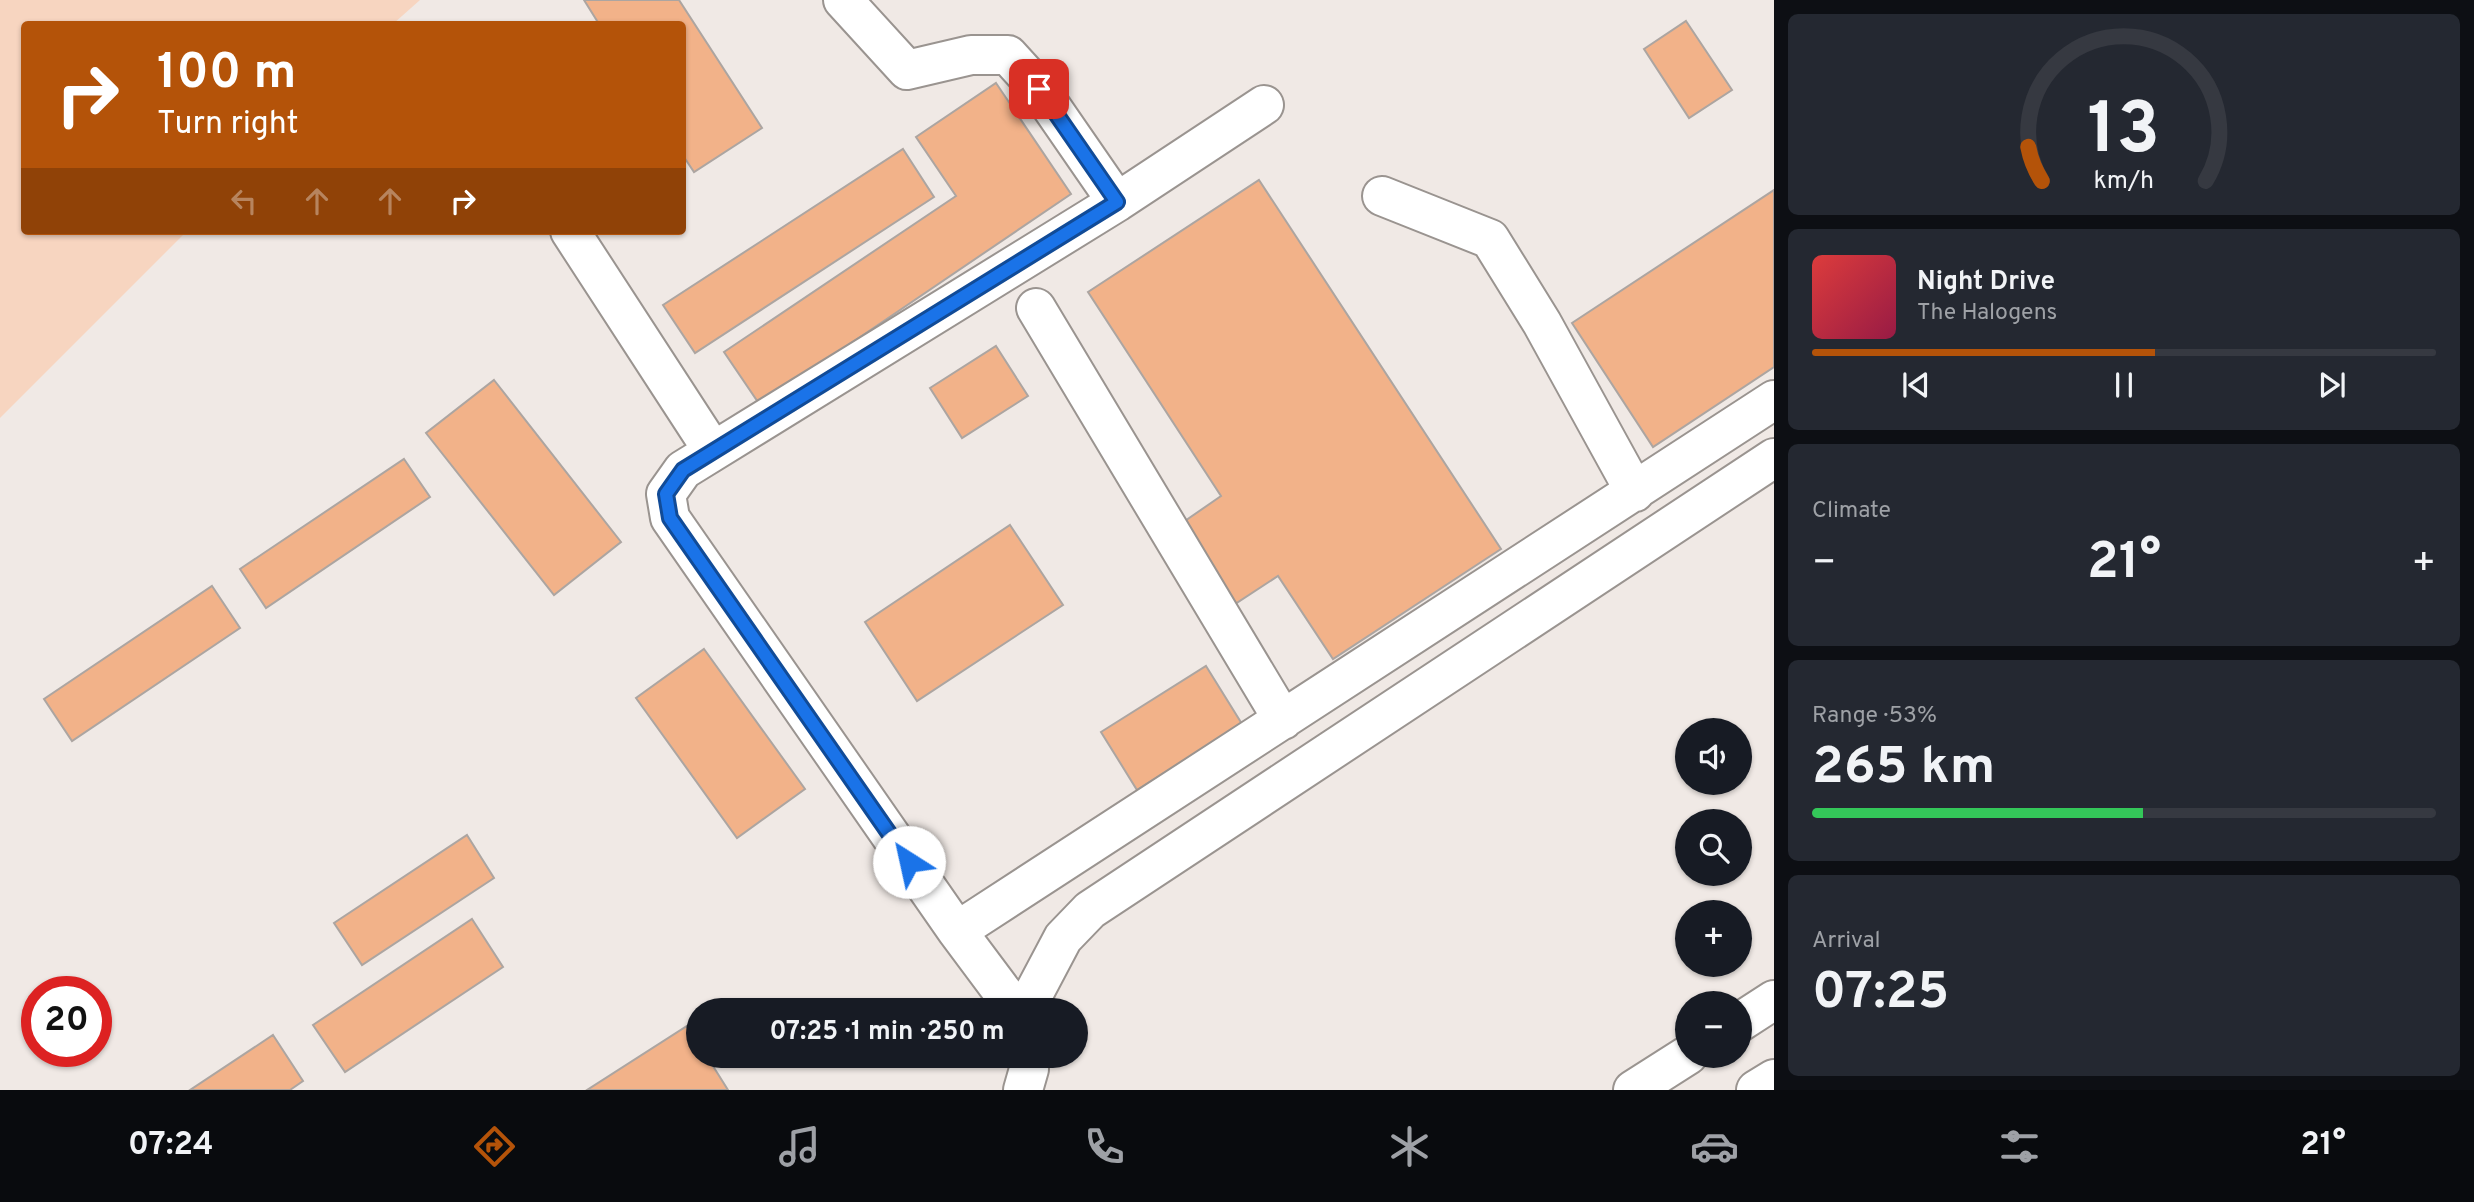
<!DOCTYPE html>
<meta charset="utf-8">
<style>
body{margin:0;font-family:Overpass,sans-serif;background:#242831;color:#f1f3f6;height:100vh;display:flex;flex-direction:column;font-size:26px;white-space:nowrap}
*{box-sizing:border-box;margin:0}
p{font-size:23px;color:#9ea1a6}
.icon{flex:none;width:38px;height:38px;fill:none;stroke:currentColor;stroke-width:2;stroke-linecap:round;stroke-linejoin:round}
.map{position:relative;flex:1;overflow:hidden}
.sheet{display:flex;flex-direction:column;gap:14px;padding:14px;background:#0d0f14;width:700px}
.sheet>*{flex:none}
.banner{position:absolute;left:21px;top:21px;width:665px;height:214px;border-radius:7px;box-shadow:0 2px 5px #0004;background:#b45309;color:#fff;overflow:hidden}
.fabs{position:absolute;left:1675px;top:718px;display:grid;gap:14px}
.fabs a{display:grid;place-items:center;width:77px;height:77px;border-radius:50%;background:#171b24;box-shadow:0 2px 5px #0004;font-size:35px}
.speed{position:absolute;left:21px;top:976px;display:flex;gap:14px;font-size:35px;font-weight:700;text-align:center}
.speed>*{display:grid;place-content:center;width:91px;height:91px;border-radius:50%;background:#171b24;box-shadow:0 2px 5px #0004;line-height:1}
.speed .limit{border:10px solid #d22;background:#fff;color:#111}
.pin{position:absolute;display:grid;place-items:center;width:60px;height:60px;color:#fff;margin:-30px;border-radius:14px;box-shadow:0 4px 10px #0006}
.me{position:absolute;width:77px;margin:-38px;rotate:325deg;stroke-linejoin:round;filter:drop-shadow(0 0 5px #0008)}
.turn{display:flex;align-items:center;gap:24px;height:147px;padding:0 21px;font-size:32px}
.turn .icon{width:91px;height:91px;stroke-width:2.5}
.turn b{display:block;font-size:49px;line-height:60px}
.lanes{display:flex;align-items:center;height:66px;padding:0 21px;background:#0003;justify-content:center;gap:35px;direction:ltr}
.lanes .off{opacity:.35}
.big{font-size:52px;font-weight:700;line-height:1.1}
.sheet .card{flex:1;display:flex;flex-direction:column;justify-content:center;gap:10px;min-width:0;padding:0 24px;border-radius:10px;background:#242831}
.sheet .dial{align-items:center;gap:0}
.dial svg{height:182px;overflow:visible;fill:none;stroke:#363941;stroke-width:7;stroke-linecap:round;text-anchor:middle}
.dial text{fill:#f1f3f6;stroke:none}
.song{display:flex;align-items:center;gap:21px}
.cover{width:84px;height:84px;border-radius:10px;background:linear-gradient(135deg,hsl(0 70% 55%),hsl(340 70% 35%))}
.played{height:7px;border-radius:4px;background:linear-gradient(90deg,#b45309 55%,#363941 55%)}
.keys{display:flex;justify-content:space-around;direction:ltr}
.heat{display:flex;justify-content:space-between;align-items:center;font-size:38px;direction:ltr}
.charge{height:10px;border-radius:5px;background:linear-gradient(90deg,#34c759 53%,#363941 0)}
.trip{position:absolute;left:686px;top:998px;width:402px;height:70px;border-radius:35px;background:#171b24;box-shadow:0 2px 5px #0004;font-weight:700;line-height:70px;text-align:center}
.dock{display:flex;height:112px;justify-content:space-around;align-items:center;background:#090b0e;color:#9ea1a6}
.dock .icon{width:49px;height:49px}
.dock .on{color:#b45309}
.dock b{font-size:32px;color:#f1f3f6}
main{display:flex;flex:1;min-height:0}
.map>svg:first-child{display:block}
.green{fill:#f7d5c0}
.building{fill:#f2b289;stroke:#aca5a1;stroke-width:2}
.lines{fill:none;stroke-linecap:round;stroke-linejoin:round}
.minor-casing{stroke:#9a9490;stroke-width:42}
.highway-casing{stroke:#9a9490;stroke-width:42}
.minor{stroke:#fff;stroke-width:38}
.highway{stroke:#fff;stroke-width:38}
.route-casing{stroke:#114b97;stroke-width:18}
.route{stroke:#1a73e8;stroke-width:12}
</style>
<main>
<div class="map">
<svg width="1774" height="1090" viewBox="0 0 1774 1090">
<rect width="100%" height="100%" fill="#f0e9e5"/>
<path class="green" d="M0,0H420L393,24H24V231H187L0,418Z"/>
<path class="building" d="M584,0H679L762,128L694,172L682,154V24H599Z
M1686,21L1732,90L1689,118L1644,49Z
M996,83L1071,194L760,405L724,352L956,196L916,137Z
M903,149L934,197L695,353L663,305Z
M1259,180L1501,549L1333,659L1278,576L1235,604L1182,523L1221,496L1088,292Z
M1774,190V367L1653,447L1572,323Z
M996,346L1028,396L962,438L930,388Z
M494,380L621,542L554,595L426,433Z
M404,459L430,497L266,608L240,569Z
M1010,525L1063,605L917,701L865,622Z
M212,586L240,628L72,741L44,699Z
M704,649L805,789L737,838L636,698Z
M1206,666L1242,724L1137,790L1101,732Z
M467,835L494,878L362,965L334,923Z
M472,919L503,967L345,1072L313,1025Z
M687,1026L698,1044V1055H706L728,1090H587Z
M273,1035L303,1081L290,1090H190Z"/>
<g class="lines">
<g class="minor-casing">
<path id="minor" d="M843,0L907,70L971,55H1008L1039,89L1117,202
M1382,196L1490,239L1542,323L1635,492
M570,231L713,451
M1036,308L1283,720
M957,931L1774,400
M1016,1010L957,931L670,518L666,494L683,470L1117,202L1264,105
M1025,1010L1063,938L1090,910L1774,458
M1023,1090L1029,1069L1027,1055"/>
</g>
<g class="highway-casing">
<path id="highway" d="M1740,1022L1774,1000
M1633,1090L1688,1055
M1756,1090L1774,1079"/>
</g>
<use href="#minor" class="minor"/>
<use href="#highway" class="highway"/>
</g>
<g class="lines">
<g class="route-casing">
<path id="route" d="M909,862L670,518L666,494L683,470L1117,202L1039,89"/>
</g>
<use href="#route" class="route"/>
</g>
</svg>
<div class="fabs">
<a><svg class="icon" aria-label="sound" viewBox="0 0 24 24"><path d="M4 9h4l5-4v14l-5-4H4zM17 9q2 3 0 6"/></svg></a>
<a><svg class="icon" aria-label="search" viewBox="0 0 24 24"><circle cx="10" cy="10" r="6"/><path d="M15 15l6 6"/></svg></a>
<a>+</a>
<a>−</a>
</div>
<div class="speed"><div class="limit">20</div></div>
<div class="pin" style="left:1039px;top:89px;background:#d93025"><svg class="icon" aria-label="arrive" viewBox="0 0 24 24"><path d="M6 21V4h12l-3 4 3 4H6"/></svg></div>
<svg class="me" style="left:909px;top:862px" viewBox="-20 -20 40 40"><circle r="19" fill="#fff"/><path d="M0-13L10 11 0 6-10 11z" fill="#1a73e8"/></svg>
<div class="trip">07:25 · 1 min · 250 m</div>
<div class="banner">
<div class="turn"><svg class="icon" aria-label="right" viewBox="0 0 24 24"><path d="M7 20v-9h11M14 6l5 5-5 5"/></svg><div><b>100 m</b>Turn right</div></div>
<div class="lanes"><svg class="icon off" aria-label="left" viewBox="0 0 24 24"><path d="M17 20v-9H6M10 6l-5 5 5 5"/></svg><svg class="icon off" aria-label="ahead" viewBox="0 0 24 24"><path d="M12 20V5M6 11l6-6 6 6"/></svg><svg class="icon off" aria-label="ahead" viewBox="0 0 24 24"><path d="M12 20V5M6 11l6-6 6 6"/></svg><svg class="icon" aria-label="right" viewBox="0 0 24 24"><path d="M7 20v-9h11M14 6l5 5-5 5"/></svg></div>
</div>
</div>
<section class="sheet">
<div class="card dial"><svg viewBox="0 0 100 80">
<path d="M14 69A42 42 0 1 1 86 69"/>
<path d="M14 69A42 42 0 0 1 8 54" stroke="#b45309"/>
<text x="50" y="56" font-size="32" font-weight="700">13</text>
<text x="50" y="72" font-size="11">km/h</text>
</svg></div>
<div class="card">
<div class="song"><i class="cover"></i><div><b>Night Drive</b><p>The Halogens</p></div></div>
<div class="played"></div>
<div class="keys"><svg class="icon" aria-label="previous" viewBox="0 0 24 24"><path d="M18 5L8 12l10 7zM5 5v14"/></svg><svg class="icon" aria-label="pause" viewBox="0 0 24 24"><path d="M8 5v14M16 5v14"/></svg><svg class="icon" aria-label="next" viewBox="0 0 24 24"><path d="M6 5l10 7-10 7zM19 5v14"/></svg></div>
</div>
<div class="card"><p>Climate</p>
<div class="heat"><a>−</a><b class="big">21°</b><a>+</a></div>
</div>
<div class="card"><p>Range · 53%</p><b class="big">265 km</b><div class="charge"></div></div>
<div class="card"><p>Arrival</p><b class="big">07:25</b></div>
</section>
</main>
<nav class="dock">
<b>07:24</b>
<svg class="icon on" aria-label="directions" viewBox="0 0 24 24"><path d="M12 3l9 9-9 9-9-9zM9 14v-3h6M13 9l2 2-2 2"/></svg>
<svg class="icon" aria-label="music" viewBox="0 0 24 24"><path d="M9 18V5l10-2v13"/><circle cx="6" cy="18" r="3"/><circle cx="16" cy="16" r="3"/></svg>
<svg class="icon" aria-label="phone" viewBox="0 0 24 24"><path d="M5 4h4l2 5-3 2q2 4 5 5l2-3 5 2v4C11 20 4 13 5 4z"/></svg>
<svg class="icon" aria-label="climate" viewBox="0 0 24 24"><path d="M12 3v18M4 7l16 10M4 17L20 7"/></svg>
<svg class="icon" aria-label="car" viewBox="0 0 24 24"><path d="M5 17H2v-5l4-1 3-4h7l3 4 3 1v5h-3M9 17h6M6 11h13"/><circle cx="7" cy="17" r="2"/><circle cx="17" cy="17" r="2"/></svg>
<svg class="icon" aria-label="filters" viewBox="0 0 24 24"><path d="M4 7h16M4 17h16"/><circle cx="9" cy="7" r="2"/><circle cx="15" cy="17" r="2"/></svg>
<b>21°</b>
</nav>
